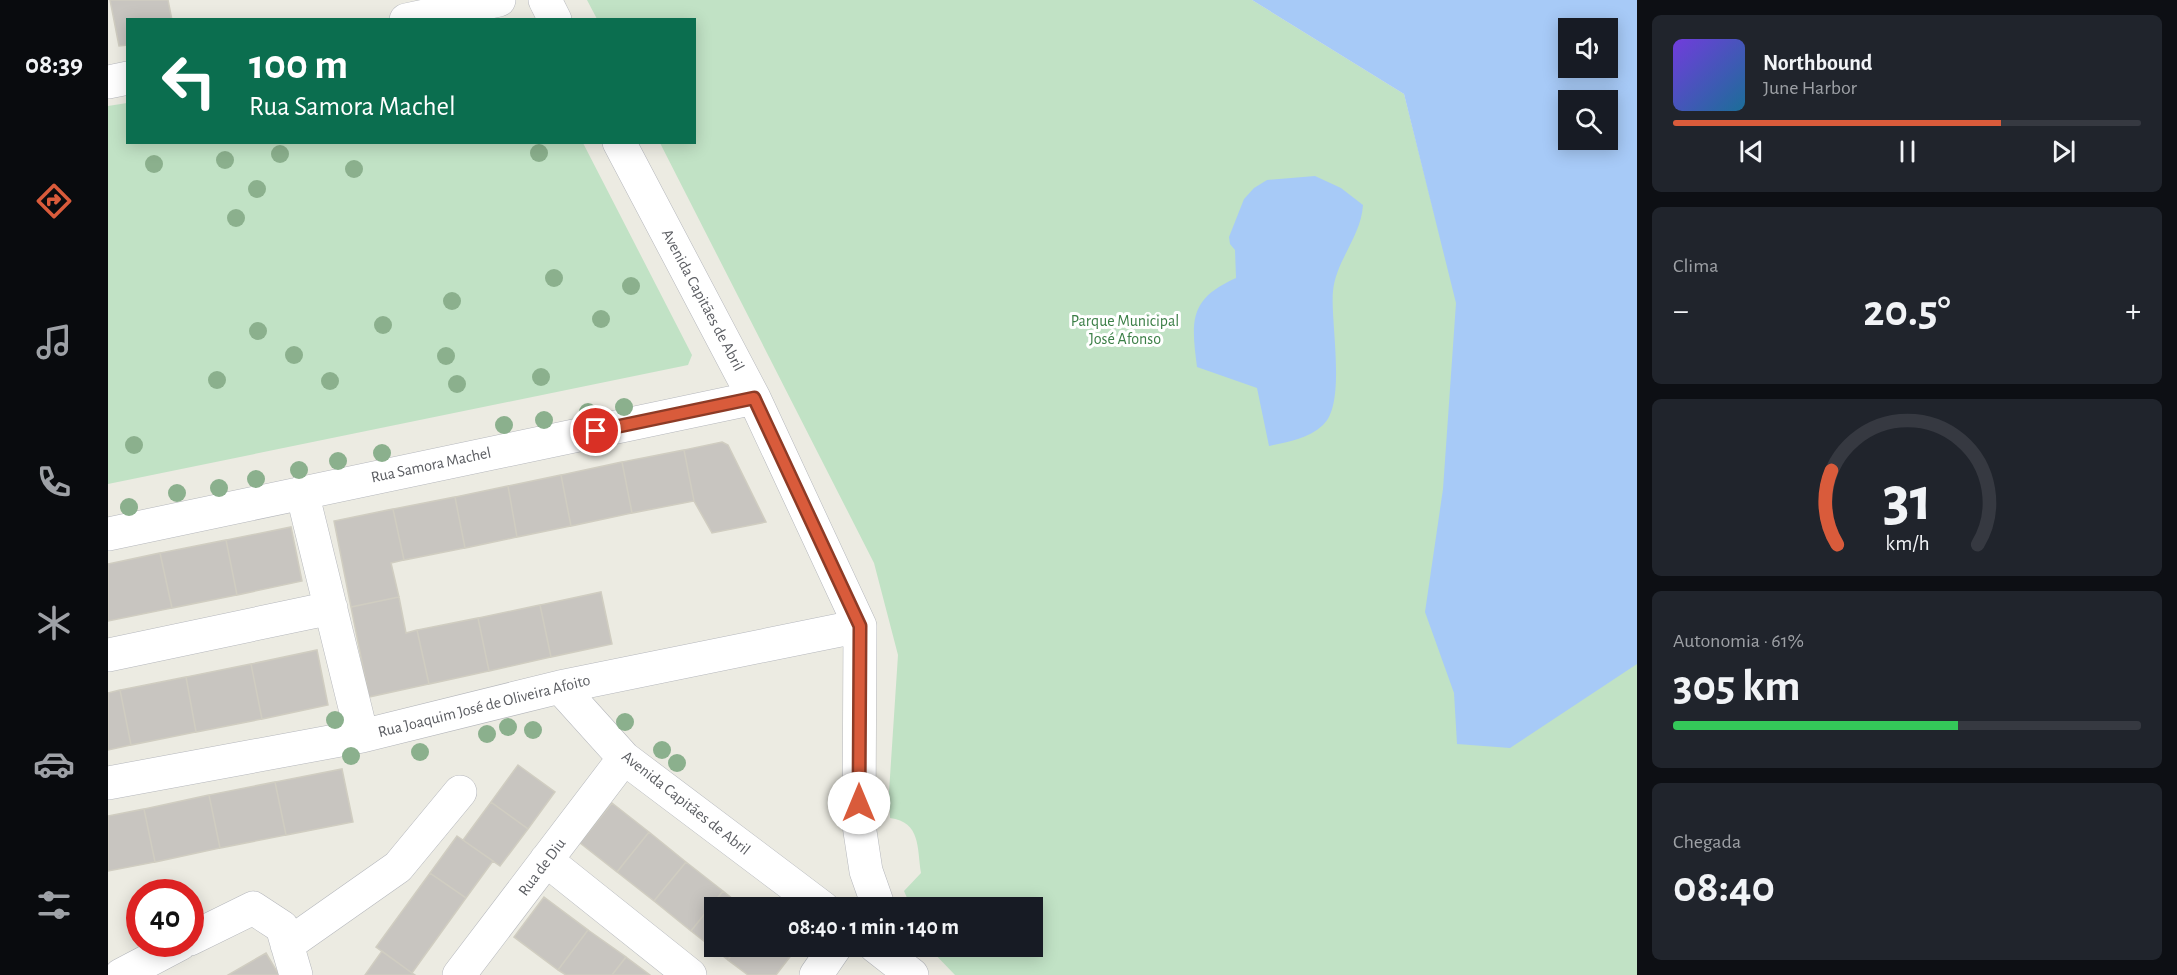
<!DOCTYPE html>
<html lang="pt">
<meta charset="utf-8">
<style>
body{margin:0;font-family:"Alegreya Sans",sans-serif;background:#20242c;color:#f1f3f6;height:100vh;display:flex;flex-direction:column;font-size:22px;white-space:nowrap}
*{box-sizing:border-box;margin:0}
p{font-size:20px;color:#9ea1a6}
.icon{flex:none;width:33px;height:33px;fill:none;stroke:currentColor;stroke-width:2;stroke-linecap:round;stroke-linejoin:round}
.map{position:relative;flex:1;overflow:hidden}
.panel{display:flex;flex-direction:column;gap:15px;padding:15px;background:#0d0f14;width:540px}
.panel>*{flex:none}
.guide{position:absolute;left:18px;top:18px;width:570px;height:126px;border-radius:0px;box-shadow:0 3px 15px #0003;background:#0b6e4f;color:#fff;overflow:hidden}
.buttons{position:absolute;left:1450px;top:18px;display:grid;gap:12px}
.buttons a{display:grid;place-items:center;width:60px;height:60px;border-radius:0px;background:#171b24;box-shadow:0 3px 15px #0003;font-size:30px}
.speed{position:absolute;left:18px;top:879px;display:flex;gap:12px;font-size:30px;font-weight:700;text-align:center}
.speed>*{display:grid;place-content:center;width:78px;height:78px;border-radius:50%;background:#171b24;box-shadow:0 3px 15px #0003;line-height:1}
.speed .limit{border:9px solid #d22;background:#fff;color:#111}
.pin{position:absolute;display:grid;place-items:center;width:51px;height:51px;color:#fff;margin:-26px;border:3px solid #fff;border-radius:50%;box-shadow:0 2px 6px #0007}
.me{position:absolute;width:66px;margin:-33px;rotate:0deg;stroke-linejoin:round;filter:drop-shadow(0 0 4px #0008)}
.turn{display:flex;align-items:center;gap:21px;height:126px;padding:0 24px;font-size:27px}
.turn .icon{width:78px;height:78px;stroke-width:2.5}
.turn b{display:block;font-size:42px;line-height:51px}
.big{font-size:45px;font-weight:700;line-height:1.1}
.panel .tile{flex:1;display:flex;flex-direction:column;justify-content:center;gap:9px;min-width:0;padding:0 21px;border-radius:9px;background:#20242c}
.panel .dial{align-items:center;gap:0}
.dial svg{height:156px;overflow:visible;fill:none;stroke:#363941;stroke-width:7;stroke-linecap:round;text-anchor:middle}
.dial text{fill:#f1f3f6;stroke:none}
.song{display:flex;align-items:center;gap:18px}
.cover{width:72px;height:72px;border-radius:9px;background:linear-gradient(135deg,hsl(260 70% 55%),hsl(200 70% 35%))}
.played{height:6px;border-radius:3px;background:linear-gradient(90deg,#d95b3b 70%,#363941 70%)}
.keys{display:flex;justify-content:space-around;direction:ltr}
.heat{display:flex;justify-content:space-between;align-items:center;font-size:33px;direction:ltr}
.charge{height:9px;border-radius:4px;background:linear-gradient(90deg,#34c759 61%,#363941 0)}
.trip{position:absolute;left:596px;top:897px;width:339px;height:60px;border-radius:0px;background:#171b24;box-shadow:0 3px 15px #0003;font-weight:700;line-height:60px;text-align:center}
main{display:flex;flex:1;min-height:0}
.dock{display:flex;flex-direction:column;width:108px;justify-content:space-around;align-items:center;background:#090b0e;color:#9ea1a6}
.dock .icon{width:42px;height:42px}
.dock .selected{color:#d95b3b}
.dock b{font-size:27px;color:#f1f3f6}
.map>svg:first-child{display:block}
.green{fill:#c1e2c5;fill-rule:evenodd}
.water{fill:#a7caf7;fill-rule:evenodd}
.building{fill:#c8c5c0;stroke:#d0cdc1;stroke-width:1.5}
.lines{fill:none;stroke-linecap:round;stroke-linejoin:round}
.minor-casing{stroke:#b5b7bc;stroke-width:34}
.minor{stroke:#fff;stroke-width:33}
.tree{fill:#8bb08d}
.route-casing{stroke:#8d3b26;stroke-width:15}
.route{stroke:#d95b3b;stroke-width:10}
.labels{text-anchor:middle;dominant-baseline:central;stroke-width:6;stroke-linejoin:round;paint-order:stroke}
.street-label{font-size:16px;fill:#5b5d62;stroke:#fff}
.park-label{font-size:16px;fill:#3c7f47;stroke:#fff}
</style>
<main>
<nav class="dock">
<b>08:39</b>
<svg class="icon selected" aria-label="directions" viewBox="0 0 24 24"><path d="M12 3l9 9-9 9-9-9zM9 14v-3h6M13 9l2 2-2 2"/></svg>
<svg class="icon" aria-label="music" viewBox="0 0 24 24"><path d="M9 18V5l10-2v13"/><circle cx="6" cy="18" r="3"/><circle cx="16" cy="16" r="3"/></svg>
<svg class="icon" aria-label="phone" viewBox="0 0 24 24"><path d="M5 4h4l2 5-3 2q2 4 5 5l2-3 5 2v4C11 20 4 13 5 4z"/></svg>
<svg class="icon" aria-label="climate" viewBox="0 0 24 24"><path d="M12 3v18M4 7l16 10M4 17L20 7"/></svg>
<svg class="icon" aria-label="car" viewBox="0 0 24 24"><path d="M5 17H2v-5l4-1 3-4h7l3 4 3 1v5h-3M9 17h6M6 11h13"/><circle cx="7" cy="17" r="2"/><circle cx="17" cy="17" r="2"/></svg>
<svg class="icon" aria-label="filters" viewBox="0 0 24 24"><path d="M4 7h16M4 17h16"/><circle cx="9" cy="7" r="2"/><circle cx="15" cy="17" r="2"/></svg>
</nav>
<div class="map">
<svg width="1529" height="975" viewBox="0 0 1529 975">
<rect width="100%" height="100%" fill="#ecebe2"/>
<path class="green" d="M479,0H1144L1296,94L1349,303L1297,93L1529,0V975H847L820,947L924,946V908L803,907L796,891L813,873C809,848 813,822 782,818L781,792L790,655L766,563L552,143L586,142V20L489,19ZM1461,28H1500V68H1461ZM1461,100H1500V140H1461Z
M19,103L20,142L475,143L584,355L580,365L0,484V106Z"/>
<path class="water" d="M1144,0H1529V664L1402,748L1349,744L1346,693L1317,612L1335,489L1348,303L1296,94ZM1461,28H1500V68H1461ZM1500,100V140H1461V100Z
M1207,176L1233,188L1255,205C1253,237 1228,260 1225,291C1222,321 1239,404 1215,425C1200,439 1180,442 1161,446L1149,388L1089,367C1083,320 1081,299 1128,278L1127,250L1122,244L1121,237L1136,199L1146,188L1159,180Z"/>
<path class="building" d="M2,0H60L64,20H20V45L11,46Z
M614,442L620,445L658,522L604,533L586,501L576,450Z
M576,450L586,501L524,513L514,462Z
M514,462L524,513L463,526L453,475Z
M453,475L463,526L409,537L400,486Z
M400,486L409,537L357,548L347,497Z
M347,497L357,548L296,560L285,509Z
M285,509L296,560L283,563L291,597L243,607L226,521Z
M183,527L194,581L129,595L118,540Z
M118,540L129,595L64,608L52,553Z
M52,553L64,608L0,621V564Z
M493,592L504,644L443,657L432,605Z
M291,597L298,633L309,630L321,684L261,697L243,607Z
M432,605L443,657L381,671L370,618Z
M370,618L381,671L321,684L309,630Z
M209,650L220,705L154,719L143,664Z
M143,664L154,719L88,732L78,677Z
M78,677L88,732L23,745L12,690Z
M12,690L23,745L0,750V693Z
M410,765L447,792L420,829L383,802Z
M234,769L245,822L178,835L167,782Z
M167,782L178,835L112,848L101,795Z
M101,795L112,848L47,862L36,809Z
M383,802L420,829L392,866L355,840Z
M504,803L541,832L509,872L472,843Z
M36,809L47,862L0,871V816Z
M541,832L578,862L546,901L509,872Z
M349,836L385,861L358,898L322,873Z
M578,862L615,891L583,931L546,901Z
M322,873L358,898L304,973L268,947Z
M615,891L636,908H606V946H630L620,960L583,931Z
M436,897L480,930L450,970L406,937Z
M480,930L518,957L504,975H458L450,970Z
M630,946H685L688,949L668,975H640L620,960Z
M274,951L304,973L307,975H257Z
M158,953L171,975H120Z
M518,957L542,975H504Z"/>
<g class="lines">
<g class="minor-casing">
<path id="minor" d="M437,0L447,20
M298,20L391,0
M0,82L20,78
M511,142L646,398L752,626L751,825L758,871L771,908
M194,492L254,736
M0,534L646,398
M0,655L223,608
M452,687L516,758L715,908
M0,783L254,736L452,687L752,626
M438,860L582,975
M82,939L145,908L174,927L188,975
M179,945L290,867L352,792
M767,946L804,975
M13,975L72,944
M351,975L516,758
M708,975L728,946"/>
</g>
<use href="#minor" class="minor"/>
</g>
<g class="tree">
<circle cx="431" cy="153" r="9"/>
<circle cx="172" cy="154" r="9"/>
<circle cx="117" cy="160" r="9"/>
<circle cx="46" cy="164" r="9"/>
<circle cx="246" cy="169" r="9"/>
<circle cx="149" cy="189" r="9"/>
<circle cx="128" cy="218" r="9"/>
<circle cx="446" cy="278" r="9"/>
<circle cx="523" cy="286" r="9"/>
<circle cx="344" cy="301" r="9"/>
<circle cx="493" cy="319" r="9"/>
<circle cx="275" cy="325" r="9"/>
<circle cx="150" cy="331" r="9"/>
<circle cx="186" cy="355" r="9"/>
<circle cx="338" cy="356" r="9"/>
<circle cx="433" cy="377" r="9"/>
<circle cx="109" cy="380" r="9"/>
<circle cx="222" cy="381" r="9"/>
<circle cx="349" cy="384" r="9"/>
<circle cx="516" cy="407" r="9"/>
<circle cx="480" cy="412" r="9"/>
<circle cx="436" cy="420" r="9"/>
<circle cx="396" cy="425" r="9"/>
<circle cx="26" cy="445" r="9"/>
<circle cx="274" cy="453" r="9"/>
<circle cx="230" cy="461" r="9"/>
<circle cx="191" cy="470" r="9"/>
<circle cx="148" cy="479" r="9"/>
<circle cx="111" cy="488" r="9"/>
<circle cx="69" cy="493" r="9"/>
<circle cx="21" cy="507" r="9"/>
<circle cx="227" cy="720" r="9"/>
<circle cx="517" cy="722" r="9"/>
<circle cx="400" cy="727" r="9"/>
<circle cx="425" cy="730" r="9"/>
<circle cx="379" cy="734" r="9"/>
<circle cx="554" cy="750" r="9"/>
<circle cx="312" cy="752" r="9"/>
<circle cx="243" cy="756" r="9"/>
<circle cx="569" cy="763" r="9"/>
</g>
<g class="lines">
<g class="route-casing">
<path id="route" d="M488,431L646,398L752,626L751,803"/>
</g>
<use href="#route" class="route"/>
</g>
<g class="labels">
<g class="street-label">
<text transform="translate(595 300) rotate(62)">Avenida Capitães de Abril</text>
<text transform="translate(323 465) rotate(-12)">Rua Samora Machel</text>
<text transform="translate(376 706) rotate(-14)">Rua Joaquim José de Oliveira Afoito</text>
<text transform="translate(578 803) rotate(38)">Avenida Capitães de Abril</text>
<text transform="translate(434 867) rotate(-53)">Rua de Diu</text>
</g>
<g class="park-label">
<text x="1017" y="321">Parque Municipal<tspan x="1017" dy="18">José Afonso</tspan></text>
</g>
</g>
</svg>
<div class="buttons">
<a><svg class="icon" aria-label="sound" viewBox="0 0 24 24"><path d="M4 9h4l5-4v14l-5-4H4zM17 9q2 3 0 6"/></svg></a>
<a><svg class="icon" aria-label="search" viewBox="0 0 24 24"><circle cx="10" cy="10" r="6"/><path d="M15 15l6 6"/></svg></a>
</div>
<div class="speed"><div class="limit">40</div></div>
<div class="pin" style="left:488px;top:431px;background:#d93025"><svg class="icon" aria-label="arrive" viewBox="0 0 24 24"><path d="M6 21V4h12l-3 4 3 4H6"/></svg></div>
<svg class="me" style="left:751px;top:803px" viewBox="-20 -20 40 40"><circle r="19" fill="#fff"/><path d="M0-13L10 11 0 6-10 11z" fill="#d95b3b"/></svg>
<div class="trip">08:40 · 1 min · 140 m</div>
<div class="guide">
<div class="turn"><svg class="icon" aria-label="left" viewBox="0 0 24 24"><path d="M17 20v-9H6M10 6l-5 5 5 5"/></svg><div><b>100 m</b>Rua Samora Machel</div></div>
</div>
</div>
<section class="panel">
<div class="tile">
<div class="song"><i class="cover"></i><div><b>Northbound</b><p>June Harbor</p></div></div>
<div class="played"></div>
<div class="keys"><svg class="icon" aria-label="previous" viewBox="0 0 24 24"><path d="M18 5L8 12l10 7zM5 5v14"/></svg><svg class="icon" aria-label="pause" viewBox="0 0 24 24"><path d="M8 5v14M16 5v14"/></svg><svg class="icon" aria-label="next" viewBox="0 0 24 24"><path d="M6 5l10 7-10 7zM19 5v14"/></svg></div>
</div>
<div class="tile"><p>Clima</p>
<div class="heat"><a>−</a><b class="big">20.5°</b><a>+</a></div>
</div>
<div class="tile dial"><svg viewBox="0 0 100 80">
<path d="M14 69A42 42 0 1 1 86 69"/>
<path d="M14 69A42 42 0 0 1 11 31" stroke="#d95b3b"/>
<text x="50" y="56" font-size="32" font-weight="700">31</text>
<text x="50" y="72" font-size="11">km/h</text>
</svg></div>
<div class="tile"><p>Autonomia · 61%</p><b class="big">305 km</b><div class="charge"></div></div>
<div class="tile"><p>Chegada</p><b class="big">08:40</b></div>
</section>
</main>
